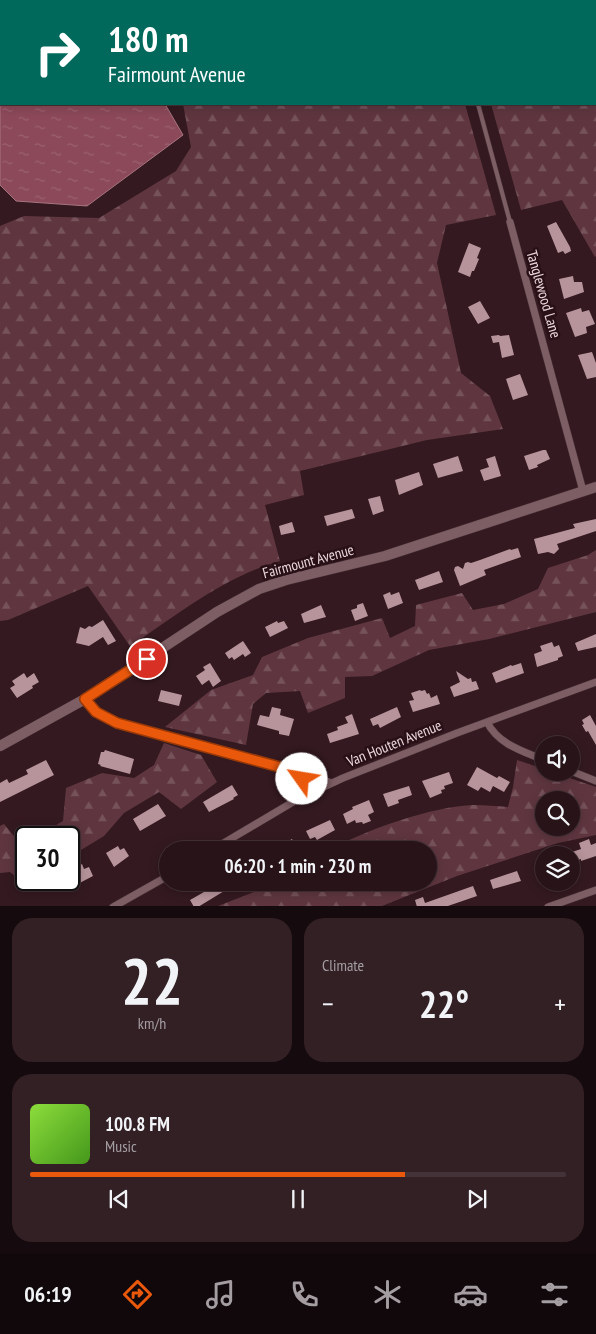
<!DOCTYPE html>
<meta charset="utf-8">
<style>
body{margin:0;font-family:"PT Sans Narrow",sans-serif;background:#332025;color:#f1f3f6;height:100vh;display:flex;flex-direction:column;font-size:19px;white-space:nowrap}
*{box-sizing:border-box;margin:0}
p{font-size:16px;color:#a49ea2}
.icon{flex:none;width:28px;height:28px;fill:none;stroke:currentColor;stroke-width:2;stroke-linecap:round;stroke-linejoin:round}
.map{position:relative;height:906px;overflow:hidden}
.drawer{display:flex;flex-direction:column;gap:12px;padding:12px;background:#150a0d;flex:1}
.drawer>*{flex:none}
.top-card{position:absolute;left:0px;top:0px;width:596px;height:105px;box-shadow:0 2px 12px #0003,0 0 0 1px #433237;background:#00695c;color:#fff;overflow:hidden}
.controls{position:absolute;left:535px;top:736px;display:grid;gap:10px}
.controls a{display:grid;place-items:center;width:45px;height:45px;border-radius:50%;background:#271318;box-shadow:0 2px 12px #0003,0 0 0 1px #433237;font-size:25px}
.speed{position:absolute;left:15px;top:826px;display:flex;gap:10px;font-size:25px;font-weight:700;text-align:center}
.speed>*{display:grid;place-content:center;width:65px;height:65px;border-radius:50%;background:#271318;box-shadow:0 2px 12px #0003,0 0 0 1px #433237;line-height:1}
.speed .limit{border:2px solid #111;border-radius:8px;background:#fff;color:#111}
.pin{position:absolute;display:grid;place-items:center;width:42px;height:42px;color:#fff;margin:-21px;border:2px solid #fff;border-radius:50%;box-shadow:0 1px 5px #0007}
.me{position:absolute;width:55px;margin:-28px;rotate:302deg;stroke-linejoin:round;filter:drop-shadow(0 0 4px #0008)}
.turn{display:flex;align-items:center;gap:18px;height:105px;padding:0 25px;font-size:22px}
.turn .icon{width:65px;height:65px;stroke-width:2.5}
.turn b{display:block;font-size:35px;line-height:42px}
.big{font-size:38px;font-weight:600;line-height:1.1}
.drawer .widget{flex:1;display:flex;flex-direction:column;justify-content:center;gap:8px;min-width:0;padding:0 18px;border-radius:20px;background:#332025}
.drawer .dial{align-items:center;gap:0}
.dial b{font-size:65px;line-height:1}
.song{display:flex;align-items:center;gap:15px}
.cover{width:60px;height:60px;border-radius:8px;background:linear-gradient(135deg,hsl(90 70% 55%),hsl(100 70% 35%))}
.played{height:5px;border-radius:2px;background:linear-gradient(90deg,#ea580c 70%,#433237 70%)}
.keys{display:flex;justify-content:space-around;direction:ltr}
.heat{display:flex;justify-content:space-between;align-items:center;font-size:28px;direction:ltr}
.drawer .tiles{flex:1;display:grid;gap:12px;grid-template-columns:1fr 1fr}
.widget:last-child{grid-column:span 2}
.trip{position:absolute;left:159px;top:841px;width:278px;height:50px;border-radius:25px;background:#271318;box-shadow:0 2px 12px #0003,0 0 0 1px #433237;font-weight:600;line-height:50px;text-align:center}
.dock{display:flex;height:80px;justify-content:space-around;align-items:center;background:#10080a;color:#a49ea2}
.dock .icon{width:35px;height:35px}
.dock .active{color:#ea580c}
.dock b{font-size:22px;color:#f1f3f6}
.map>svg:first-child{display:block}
.forest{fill:url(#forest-firs);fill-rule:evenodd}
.water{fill:url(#water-ripples);stroke:#a87480}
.building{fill:#b7949b}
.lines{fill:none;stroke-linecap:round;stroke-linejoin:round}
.lane-casing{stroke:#4c373c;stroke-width:5}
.street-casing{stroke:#4c373c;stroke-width:8}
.secondary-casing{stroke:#4c373c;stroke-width:11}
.lane{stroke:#7e5e65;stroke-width:4}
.street{stroke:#7e5e65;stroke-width:7}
.secondary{stroke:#7e5e65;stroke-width:10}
.route-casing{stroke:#983908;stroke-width:12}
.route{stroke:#ea580c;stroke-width:9}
.labels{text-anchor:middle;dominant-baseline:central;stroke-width:5;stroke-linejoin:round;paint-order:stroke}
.street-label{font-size:15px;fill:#ead7da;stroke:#291017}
</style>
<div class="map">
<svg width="596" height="907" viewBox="0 0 596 907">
<defs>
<pattern id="forest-firs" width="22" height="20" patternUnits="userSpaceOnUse" patternTransform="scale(1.25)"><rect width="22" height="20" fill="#5f3640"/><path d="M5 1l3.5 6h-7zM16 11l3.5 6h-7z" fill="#76525b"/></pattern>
<pattern id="water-ripples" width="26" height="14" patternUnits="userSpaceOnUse" patternTransform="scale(1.25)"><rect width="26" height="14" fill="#8c495a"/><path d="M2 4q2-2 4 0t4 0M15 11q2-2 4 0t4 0" fill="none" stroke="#9c6271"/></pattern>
</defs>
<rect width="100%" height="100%" fill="#341920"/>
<path class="forest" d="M116,0H436V1H117Z
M463,0H596V256L595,257L562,200L521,210L491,104H595V1Z
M183,104H465L496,215L446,225L437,263L461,373L490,396L503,429L427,440L300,471L304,495L265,505L280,561C225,576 177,615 130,646L88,586L8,620L0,621V226L24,216L99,218L176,171L191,147Z
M596,550V612L489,639L429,650L372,676L345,677V698L308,713L300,691L266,693L253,704L246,745L165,727L211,690L253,675L262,657L308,638L382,618L390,638L415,626L416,605L462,593L473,610L504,604L538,589L548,568L588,555Z
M164,743L201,755L217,782L181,809L159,792L124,813L104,836L76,853L69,851V838L36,837L63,821L66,788L102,773L134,778L154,765Z
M517,760L544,769V772L555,773L596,787V835L558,843L457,876L382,906H218L277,883L428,882V850H331C363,830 435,806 473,805C485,805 496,806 508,807L513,787ZM544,800H571V828H544Z
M4,824L22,846L26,843V880H32L24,883L10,872L0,873V826Z"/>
<path class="water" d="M4,0L98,1H1V104H165L183,135L87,206L16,201L0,185V2Z"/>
<path class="building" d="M556,222L570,247L571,251L565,254L563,251L558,253L547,226Z
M469,243L481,248L477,258L479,259L474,271H472L470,277L458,272Z
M573,276L574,282H582L584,292L564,299L559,279Z
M480,301L490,318L478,324L468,307Z
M581,308L582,312L589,310L595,324L586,327L587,333L575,337L566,313Z
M499,335L500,336L509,335L514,355L502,358L499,342L493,343L491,336Z
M592,352L596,363V377L587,379L578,355Z
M520,374L528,395L513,400L506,379Z
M543,450H546L550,459L537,465L538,467L529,470L524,456Z
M458,456L463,471L438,478L433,464Z
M495,456L501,476L484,481L480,470L489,467L486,459Z
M419,472L423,485L399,495L395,480Z
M380,496L384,511L373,515L368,499Z
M352,509L355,518L327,526L324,516Z
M596,519V531L557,544L559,549L554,554L548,552L538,554L534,539L575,528L573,524Z
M292,522L295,532L281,535L279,526Z
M518,548L521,557L484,570L486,575L460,586L454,570L455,567L458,566L463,569L465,563L468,562L471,563L480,560L510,549L511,550Z
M439,571L443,582L419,590L415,580Z
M390,592L391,595L399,592L403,603L388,609L383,595Z
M363,603L368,616L355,621L351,610L357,608V605Z
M321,605L326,617L304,623L301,614Z
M103,620L116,641L108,645L103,637L89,646L76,643L80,627L85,629L89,626L92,627Z
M277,621L278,623L284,621L288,628L270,637L265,627Z
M596,634V647L578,651L575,643Z
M243,641L251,653L245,657L243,654L234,660L232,657L229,659L225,653Z
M552,642L554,647L559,645L563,656L558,658V660L537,667L534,654L542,651L540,646Z
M210,663L221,681L213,687L209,680L202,685L196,676L205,670L203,667Z
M521,663L524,673L496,683L492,673L511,665L512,666Z
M456,671L468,679L471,678L472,682L476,681L479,689L454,697L450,687L460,682Z
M24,673L27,678L34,673L39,682L32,686L33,688L17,698L10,688L15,685L12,681Z
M161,690L182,695L179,706L158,701Z
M420,690L421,691L425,690L427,694L429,693L431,698L437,695L440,704L413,712L409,701L414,700L411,693Z
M272,707L281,709L280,715L294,719L289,736L279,734V731L257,725L260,715L269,717Z
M397,707L401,717L380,728L378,724L373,726L370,719Z
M352,714L359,734L330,743L327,734L338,730L337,727L348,723L345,717Z
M590,715L596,726V745L588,731L586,732L582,725L584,724L582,720Z
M105,750L134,759L130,774L100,766L101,765L98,764L101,752H104Z
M46,760L54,775L0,802V783L7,779L9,783L28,774L26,770Z
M477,767L497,778L499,776L510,782L504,792L493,786L490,792L481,787L478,791L467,785Z
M449,772L453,783L444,786L445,789L441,790L442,793L430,798L422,781Z
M232,785L238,795L233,798L234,799L209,812L203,802Z
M409,786L412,795L398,800L399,803L388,807L383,794Z
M369,800L374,812L368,815L371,821L363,824L362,822L356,823L355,820L347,824L343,814L353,809L352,807L357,805Z
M158,804L166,816L140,831L133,819Z
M330,820L335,830L317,840L315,837L310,839L306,831Z
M292,839L298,850H273Z
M589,839L591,845L596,843V856L581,861V859L575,861L572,852L581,849L579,843Z
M118,846L120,850L124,848L129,856L114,867L106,853Z
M82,864L84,869L89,867L93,876L72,887L69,880V875L76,872L74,868Z
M517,871L521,881L493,889L490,880Z
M216,882H239L198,907H194L190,900L204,892L202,890Z
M473,886L477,896L445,907H417L415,900L423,897L425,903Z"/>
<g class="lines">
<g class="lane-casing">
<path id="lane" d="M449,0L450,1
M478,104L510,222"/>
</g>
<g class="street-casing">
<path id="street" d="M510,222L583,491
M85,699L96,712L117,723L298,772L302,783L298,799
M487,722C498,744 522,751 544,760
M571,771L596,781
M298,772L332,783
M212,850L298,799L343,778L457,733L596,682
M113,907L168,876
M548,907L596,890"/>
</g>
<g class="secondary-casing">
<path id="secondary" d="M0,746L85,699L217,612L259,589L286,580L385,556L596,487"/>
</g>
<use href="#lane" class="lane"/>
<use href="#street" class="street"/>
<use href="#secondary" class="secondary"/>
</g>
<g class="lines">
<g class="route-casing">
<path id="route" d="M147,659L85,699L96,712L117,723L298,772L302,779"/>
</g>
<use href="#route" class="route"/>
</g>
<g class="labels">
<g class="street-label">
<text transform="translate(544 294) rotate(74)">Tanglewood Lane</text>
<text transform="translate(308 561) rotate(-15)">Fairmount Avenue</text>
<text transform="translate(394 743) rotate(-22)">Van Houten Avenue</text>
</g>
</g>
</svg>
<div class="controls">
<a><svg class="icon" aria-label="sound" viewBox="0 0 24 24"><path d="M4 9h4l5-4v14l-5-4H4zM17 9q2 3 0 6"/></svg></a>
<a><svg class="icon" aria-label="search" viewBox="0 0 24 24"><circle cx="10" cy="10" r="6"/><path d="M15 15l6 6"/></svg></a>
<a><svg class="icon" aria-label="layers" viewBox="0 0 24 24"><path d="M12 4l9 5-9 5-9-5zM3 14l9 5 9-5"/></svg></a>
</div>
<div class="speed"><div class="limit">30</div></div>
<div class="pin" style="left:147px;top:659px;background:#d93025"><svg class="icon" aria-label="arrive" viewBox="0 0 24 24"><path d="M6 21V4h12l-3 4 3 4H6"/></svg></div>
<svg class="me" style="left:302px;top:779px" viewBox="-20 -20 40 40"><circle r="19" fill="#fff"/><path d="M0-13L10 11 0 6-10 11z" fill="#ea580c"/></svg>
<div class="trip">06:20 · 1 min · 230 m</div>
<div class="top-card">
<div class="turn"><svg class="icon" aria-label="right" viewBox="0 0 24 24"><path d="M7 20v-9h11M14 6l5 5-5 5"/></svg><div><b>180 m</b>Fairmount Avenue</div></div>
</div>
</div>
<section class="drawer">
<div class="tiles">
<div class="widget dial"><b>22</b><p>km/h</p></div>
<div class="widget"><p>Climate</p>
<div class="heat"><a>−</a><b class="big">22°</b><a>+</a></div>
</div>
<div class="widget">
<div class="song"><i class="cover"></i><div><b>100.8 FM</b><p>Music</p></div></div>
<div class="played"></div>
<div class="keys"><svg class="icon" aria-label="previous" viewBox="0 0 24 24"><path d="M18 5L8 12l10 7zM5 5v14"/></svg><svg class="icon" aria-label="pause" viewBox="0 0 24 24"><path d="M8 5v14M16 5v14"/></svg><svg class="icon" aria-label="next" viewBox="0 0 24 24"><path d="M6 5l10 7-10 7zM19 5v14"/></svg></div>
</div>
</div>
</section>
<nav class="dock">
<b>06:19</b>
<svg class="icon active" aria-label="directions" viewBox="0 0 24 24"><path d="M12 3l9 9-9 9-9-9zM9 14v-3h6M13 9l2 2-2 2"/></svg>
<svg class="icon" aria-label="music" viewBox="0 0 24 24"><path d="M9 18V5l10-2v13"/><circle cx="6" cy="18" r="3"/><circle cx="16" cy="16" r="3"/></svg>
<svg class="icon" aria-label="phone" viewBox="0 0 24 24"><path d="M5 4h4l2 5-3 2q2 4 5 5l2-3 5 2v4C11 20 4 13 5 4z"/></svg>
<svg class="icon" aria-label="climate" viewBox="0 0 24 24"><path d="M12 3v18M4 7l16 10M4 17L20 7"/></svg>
<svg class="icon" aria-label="car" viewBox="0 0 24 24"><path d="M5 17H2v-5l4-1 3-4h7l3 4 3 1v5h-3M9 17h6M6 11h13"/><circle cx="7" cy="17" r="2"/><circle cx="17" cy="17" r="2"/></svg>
<svg class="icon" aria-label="filters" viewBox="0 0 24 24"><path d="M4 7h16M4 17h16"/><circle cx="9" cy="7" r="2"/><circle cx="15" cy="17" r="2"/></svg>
</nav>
